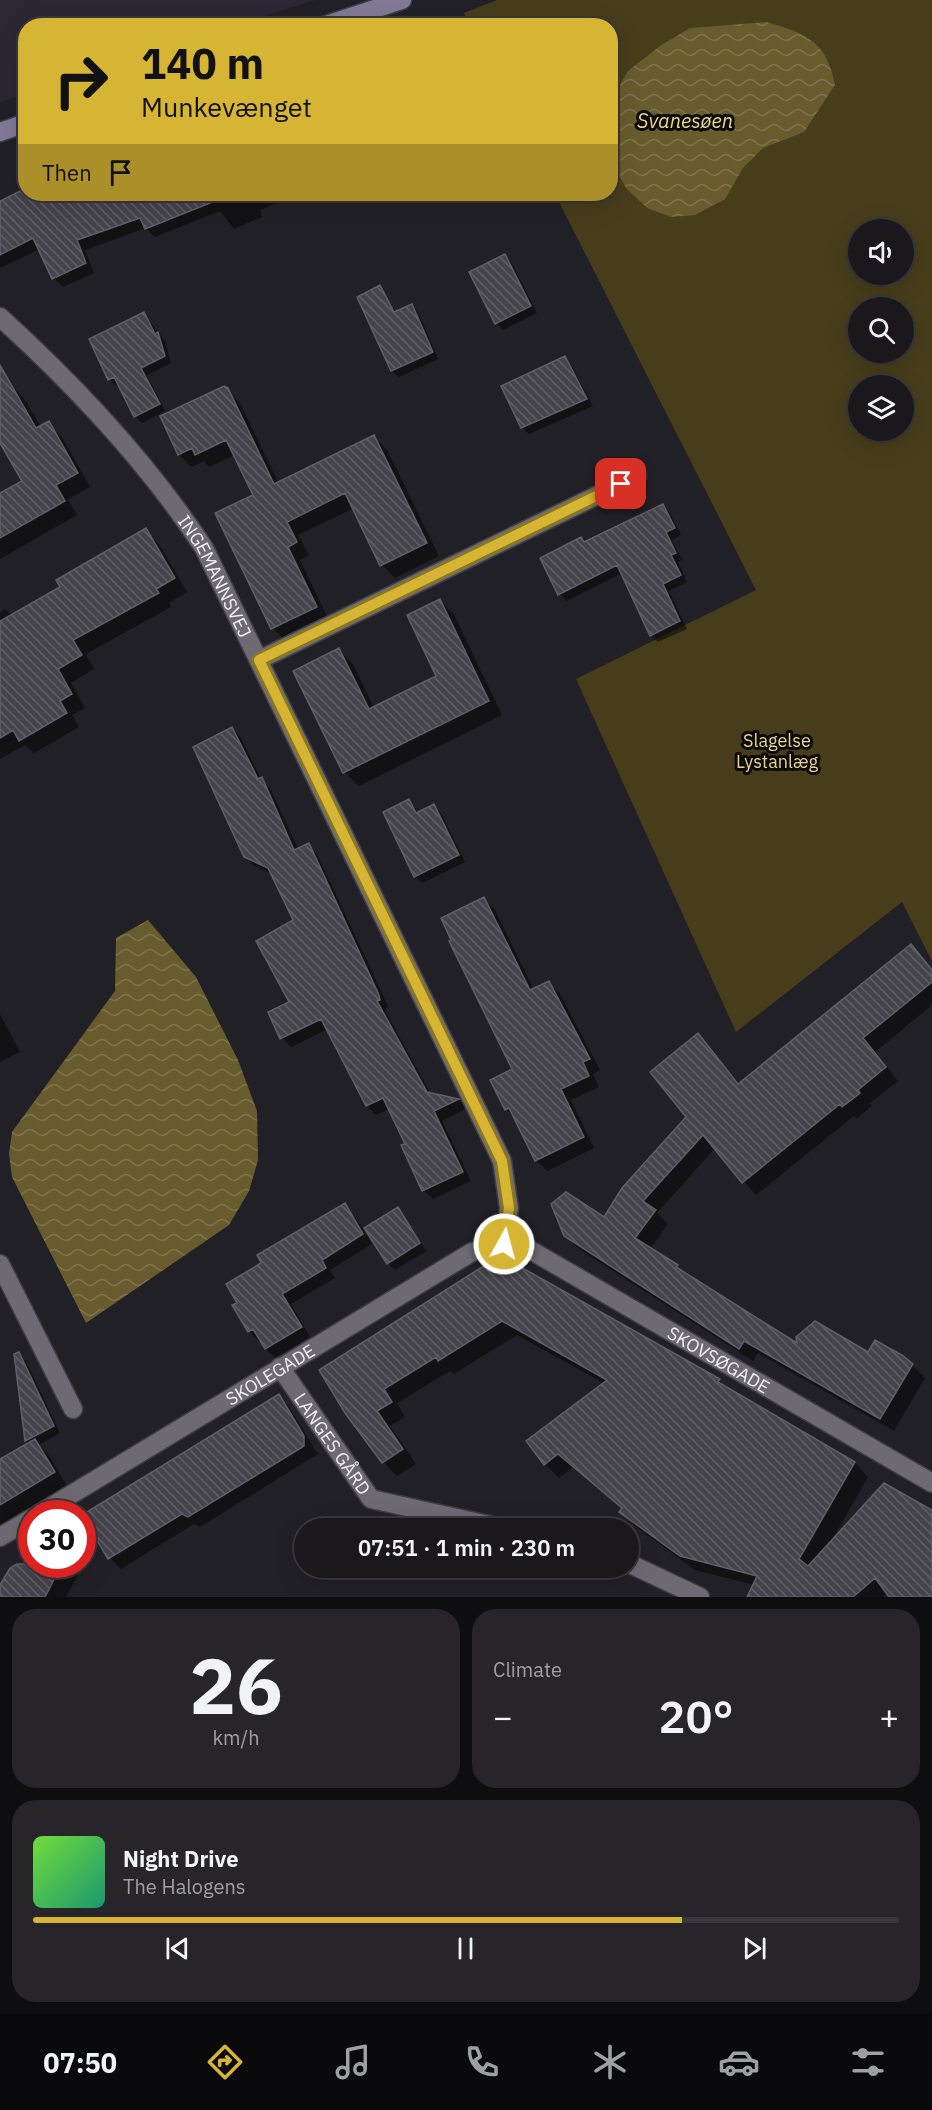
<!DOCTYPE html>
<meta charset="utf-8">
<style>
body{margin:0;font-family:"IBM Plex Sans",sans-serif;background:#27252a;color:#f1f3f6;height:100vh;display:flex;flex-direction:column;font-size:22px;white-space:nowrap}
*{box-sizing:border-box;margin:0}
p{font-size:20px;color:#9fa0a4}
.icon{flex:none;width:33px;height:33px;fill:none;stroke:currentColor;stroke-width:2;stroke-linecap:round;stroke-linejoin:round}
.map{position:relative;height:1597px;overflow:hidden}
.panel{display:flex;flex-direction:column;gap:12px;padding:12px;background:#0e0d10;flex:1}
.panel>*{flex:none}
.hud{position:absolute;left:18px;top:18px;width:600px;height:183px;border-radius:24px;box-shadow:0 6px 24px #0002,0 0 0 2px #38373b;background:#d6b534;color:#111;overflow:hidden}
.fabs{position:absolute;left:848px;top:219px;display:grid;gap:12px}
.fabs a{display:grid;place-items:center;width:66px;height:66px;border-radius:50%;background:#1a181d;box-shadow:0 6px 24px #0002,0 0 0 2px #38373b;font-size:30px}
.speed{position:absolute;left:18px;top:1500px;display:flex;gap:12px;font-size:30px;font-weight:700;text-align:center}
.speed>*{display:grid;place-content:center;width:78px;height:78px;border-radius:50%;background:#1a181d;box-shadow:0 6px 24px #0002,0 0 0 2px #38373b;line-height:1}
.speed .limit{border:9px solid #d22;background:#fff;color:#111}
.pin{position:absolute;display:grid;place-items:center;width:51px;height:51px;color:#fff;margin:-26px;border-radius:12px;box-shadow:0 3px 9px #0006}
.me{position:absolute;width:66px;margin:-33px;rotate:7deg;stroke-linejoin:round;filter:drop-shadow(0 0 4px #0008)}
.turn{display:flex;align-items:center;gap:21px;height:126px;padding:0 24px;font-size:27px}
.turn .icon{width:78px;height:78px;stroke-width:2.5}
.turn b{display:block;font-size:42px;line-height:51px}
.then{display:flex;align-items:center;height:57px;padding:0 24px;background:#0003;gap:12px;font-size:22px}
.big{font-size:45px;font-weight:600;line-height:1.1}
.panel .tile{flex:1;display:flex;flex-direction:column;justify-content:center;gap:9px;min-width:0;padding:0 21px;border-radius:24px;background:#27252a}
.panel .dial{align-items:center;gap:0}
.dial b{font-size:78px;line-height:1}
.song{display:flex;align-items:center;gap:18px}
.cover{width:72px;height:72px;border-radius:9px;background:linear-gradient(135deg,hsl(100 70% 55%),hsl(160 70% 35%))}
.played{height:6px;border-radius:3px;background:linear-gradient(90deg,#d6b534 75%,#38373b 75%)}
.keys{display:flex;justify-content:space-around;direction:ltr}
.heat{display:flex;justify-content:space-between;align-items:center;font-size:33px;direction:ltr}
.panel .tiles{flex:1;display:grid;gap:12px;grid-template-columns:1fr 1fr}
.tile:last-child{grid-column:span 2}
.trip{position:absolute;left:294px;top:1518px;width:345px;height:60px;border-radius:30px;background:#1a181d;box-shadow:0 6px 24px #0002,0 0 0 2px #38373b;font-weight:600;line-height:60px;text-align:center}
.dock{display:flex;height:96px;justify-content:space-around;align-items:center;background:#0a0a0c;color:#9fa0a4}
.dock .icon{width:42px;height:42px}
.dock .active{color:#d6b534}
.dock b{font-size:27px;color:#f1f3f6}
.map>svg:first-child{display:block}
.built{fill:#2b2734}
.green{fill:#473d1b;fill-rule:evenodd}
.water{fill:url(#water-waves)}
.shadow{fill:#0007}
.building{fill:url(#building-back-hatch);stroke:#605e67;stroke-width:1.5}
.lines{fill:none;stroke-linecap:round;stroke-linejoin:round}
.street-casing{stroke:#3e3d43;stroke-width:21}
.secondary-casing{stroke:#3e3d43;stroke-width:21}
.street{stroke:#6d6a73;stroke-width:18}
.secondary{stroke:#827996;stroke-width:18}
.route-casing{stroke:#8b7622;stroke-width:15}
.route{stroke:#d6b534;stroke-width:10}
.labels{text-anchor:middle;dominant-baseline:central;stroke-width:6;stroke-linejoin:round;paint-order:stroke}
.street-label{font-size:18px;fill:#f2f1f6;stroke:#0b0a0d}
.park-label{font-size:18px;fill:#e9d389;stroke:#0b0a0d}
.water-label{font-size:20px;font-style:italic;fill:#edd78d;stroke:#0b0a0d}
</style>
<div class="map">
<svg width="932" height="1597" viewBox="0 0 932 1597">
<defs>
<pattern id="water-waves" width="16" height="10" patternUnits="userSpaceOnUse" patternTransform="scale(1.5)"><rect width="16" height="10" fill="#685b2d"/><path d="M0 5q4-4 8 0t8 0" fill="none" stroke="#7e734c"/></pattern>
<pattern id="building-back-hatch" width="6" height="6" patternUnits="userSpaceOnUse" patternTransform="scale(1.5)"><rect width="6" height="6" fill="#45434b"/><path d="M-1 5l2 2M0 0l6 6M5-1l2 2" fill="none" stroke="#605f66"/></pattern>
</defs>
<rect width="100%" height="100%" fill="#222027"/>
<path class="built" d="M0,0H315L236,25L26,26L25,94L0,102Z"/>
<path class="green" d="M497,0H932V961L902,902L736,1032L576,679L756,590L555,194H610V26L470,25L464,13ZM858,230H903V274H858ZM858,308H903V352H858ZM858,386H903V430H858Z"/>
<path class="water" d="M767,22C806,34 827,41 835,85L804,132L763,148L743,168L725,199L695,215L671,217L647,208L626,188L611,162V100L628,71L660,46L690,28Z
M148,920L196,977L238,1060L257,1111L258,1160L249,1191L229,1225L86,1323L12,1177L9,1154L12,1132L115,991L116,938Z"/>
<path class="shadow" d="M26,194L33,200L51,194H299L260,210L262,217L234,229L220,211L155,237L146,228L85,250L94,273L63,287L53,278L40,249L0,268V202Z
M466,194H477L469,197Z
M504,256L512,263L537,313L503,330L496,323Z
M380,287L396,312L411,305L418,312L438,359L399,377L392,371L359,298Z
M144,314L165,341L171,363L147,375L165,411L142,423L135,416L119,384L116,386L109,379Z
M564,358L571,365L593,406L529,434L522,427Z
M9,383L23,397L41,427L48,423L62,437L90,487L68,499L77,515L0,559V495L24,481L0,440V389Z
M227,390L240,403L279,484L374,437L387,450L439,556L395,578L382,565L354,508L298,535L309,555L300,560L329,620L285,641L273,628L217,514L255,496L235,455L209,467L204,461L192,467L179,454Z
M663,506L670,513L681,535L672,540L682,560L678,562L687,582L669,591L687,629L658,642L651,635L622,573L567,601L559,594L585,543Z
M145,530L159,544L187,592L169,603L171,607L86,654L94,669L71,683L85,708L72,715L79,727L34,753L25,745L0,759V612L5,609L12,616L62,587Z
M440,600L454,615L502,715L359,786L345,772L339,650L353,664L374,708L438,677Z
M232,729L241,738L261,779L270,788L298,849L308,845L317,854L388,1006L385,1011L431,1094L458,1098L467,1108L442,1121L471,1181L433,1199L424,1190L403,1146L407,1144L389,1109L376,1115L367,1106L328,1029L291,1047L282,1038L291,1003L295,921L273,874L255,866L245,856Z
M409,801L419,813L434,805L441,813L465,862L422,883L415,876Z
M484,899L495,910L534,990L549,983L560,994L600,1070L593,1074L599,1087L571,1100L594,1148L547,1171L536,1160L516,1119L506,1109L514,1070Z
M911,946L932,969V1005L875,1052L898,1081L870,1103L872,1106L856,1119L854,1116L756,1195L715,1148L657,1213L668,1224L650,1249L686,1276L800,1346L868,1354L912,1365L925,1378L894,1431L758,1353L753,1361L579,1249L565,1235L604,1219L688,1117L698,1035L740,1084Z
M0,1014L20,1052L0,1062Z
M344,1205L354,1215L372,1244L330,1270L335,1278L291,1304L310,1337L275,1358L249,1331L239,1303L263,1263Z
M397,1208L426,1251L395,1270L388,1263Z
M483,1269L719,1380L729,1390L855,1463L868,1477L832,1540L932,1513V1597H891L888,1593L883,1597H749L754,1585L695,1570L635,1526L621,1512L623,1509L573,1467L559,1478L545,1464L605,1384L517,1335L454,1374L450,1371L397,1403L405,1417L390,1426L416,1464L397,1476L383,1462L346,1412Z
M19,1354L26,1361L60,1433L39,1445L48,1454L67,1486L0,1526V1461L30,1444L27,1441L16,1355Z
M279,1396L289,1407L318,1454L200,1527L194,1524L121,1569L110,1558L84,1516Z
M82,1532L94,1544L66,1597H0V1588L12,1570L32,1558V1564H82Z"/>
<path class="building" d="M24,189L26,194L230,195L145,229L140,218L77,240L86,263L52,279L33,238L0,255V201Z
M505,254L531,306L495,324L469,272Z
M380,285L394,312L412,304L433,352L391,371L357,297Z
M144,312L155,334L158,332L165,356L141,368L160,404L134,417L114,377L108,380L89,339Z
M565,356L587,399L521,428L501,386Z
M0,365L36,428L49,421L78,473L56,485L65,501L0,538V493L22,481L0,443Z
M224,386L228,388L274,484L374,435L427,543L380,566L345,493L287,522L297,542L288,547L317,607L271,629L215,513L253,495L226,440L195,455L192,448L178,455L160,416Z
M663,504L675,528L666,532L676,553L671,555L681,575L663,584L680,621L650,636L617,565L558,595L540,558L581,537L584,542Z
M146,528L175,578L156,589L159,593L73,640L82,655L58,669L72,694L60,701L67,713L19,741L13,730L0,738V621L60,587L56,580Z
M440,599L489,701L343,773L293,671L339,648L369,709L436,676L407,615Z
M232,727L258,779L262,777L294,850L309,843L379,995L380,1000L377,1001L427,1092L459,1099L434,1111L463,1172L422,1191L401,1145L405,1144L383,1098L366,1106L321,1019L280,1039L268,1012L289,1002L256,941L293,920L268,868L244,857L193,747Z
M409,799L416,813L434,804L459,855L414,877L383,812Z
M484,897L530,990L549,981L590,1059L583,1062L589,1076L561,1089L584,1137L535,1161L509,1108L505,1110L490,1080L512,1069L449,941L451,940L441,918Z
M911,944L932,970V982L863,1038L886,1067L858,1090L860,1093L842,1107L840,1104L742,1183L703,1135L643,1201L656,1210L635,1238L678,1265L676,1267L797,1343L796,1337L815,1321L868,1352L875,1340L902,1355L913,1364L880,1419L744,1341L739,1349L564,1236L551,1204L566,1192L604,1217L622,1188L686,1117L650,1072L698,1033L738,1084Z
M345,1203L363,1234L322,1260L326,1268L282,1294L302,1327L265,1349L253,1329L248,1332L232,1305L237,1303L226,1284L261,1263L257,1255Z
M398,1207L420,1243L387,1264L364,1228Z
M519,1266L720,1379L718,1382L855,1462L799,1559L808,1566L884,1483L932,1510V1597H889L875,1578L853,1597H747L757,1576L680,1556L619,1512L622,1508L558,1454L544,1465L526,1441L607,1380L502,1321L438,1361L436,1357L384,1389L392,1402L377,1411L403,1449L382,1463L345,1413L319,1370L482,1267Z
M19,1352L54,1426L25,1441L14,1354Z
M279,1394L304,1436V1446L188,1517L182,1514L108,1559L82,1515Z
M35,1439L55,1472L0,1505V1459Z
M17,1564H62L45,1597H0V1585L10,1568Z"/>
<g class="lines">
<g class="street-casing">
<g id="street">
<path id="s1" d="M0,317C76,386 148,463 204,548L502,1161L509,1208L504,1244"/>
<path d="M259,660L637,476"/>
<path d="M0,1264L73,1409"/>
<path id="s2" d="M280,1367L371,1499L502,1528"/>
<path id="s3" d="M39,1514L472,1252L504,1244L532,1251L932,1483"/>
<path d="M0,1537L32,1518"/>
<path d="M628,1563L700,1597"/>
</g>
</g>
<g class="secondary-casing">
<path id="secondary" d="M323,26L402,0
M0,132L26,123"/>
</g>
<use href="#street" class="street"/>
<use href="#secondary" class="secondary"/>
</g>
<g class="lines">
<g class="route-casing">
<path id="route" d="M504,1244L509,1208L502,1161L259,660L621,484"/>
</g>
<use href="#route" class="route"/>
</g>
<g class="labels">
<g class="street-label">
<text stroke="none"><textPath href="#s1" startOffset="339">INGEMANNSVEJ</textPath></text>
<text stroke="none"><textPath href="#s3" startOffset="784">SKOVSØGADE</textPath></text>
<text stroke="none"><textPath href="#s3" startOffset="270">SKOLEGADE</textPath></text>
<text stroke="none"><textPath href="#s2" startOffset="93">LANGES GÅRD</textPath></text>
</g>
<g class="park-label">
<text x="777" y="740">Slagelse<tspan x="777" dy="21">Lystanlæg</tspan></text>
</g>
<g class="water-label">
<text x="685" y="120">Svanesøen</text>
</g>
</g>
</svg>
<div class="fabs">
<a><svg class="icon" aria-label="sound" viewBox="0 0 24 24"><path d="M4 9h4l5-4v14l-5-4H4zM17 9q2 3 0 6"/></svg></a>
<a><svg class="icon" aria-label="search" viewBox="0 0 24 24"><circle cx="10" cy="10" r="6"/><path d="M15 15l6 6"/></svg></a>
<a><svg class="icon" aria-label="layers" viewBox="0 0 24 24"><path d="M12 4l9 5-9 5-9-5zM3 14l9 5 9-5"/></svg></a>
</div>
<div class="speed"><div class="limit">30</div></div>
<div class="pin" style="left:621px;top:484px;background:#d93025"><svg class="icon" aria-label="arrive" viewBox="0 0 24 24"><path d="M6 21V4h12l-3 4 3 4H6"/></svg></div>
<svg class="me" style="left:504px;top:1244px" viewBox="-20 -20 40 40"><circle r="17" fill="#d6b534" stroke="#fff" stroke-width="3"/><path d="M0-11L8 9 0 5-8 9z" fill="#fff"/></svg>
<div class="trip">07:51 · 1 min · 230 m</div>
<div class="hud">
<div class="turn"><svg class="icon" aria-label="right" viewBox="0 0 24 24"><path d="M7 20v-9h11M14 6l5 5-5 5"/></svg><div><b>140 m</b>Munkevænget</div></div>
<div class="then">Then<svg class="icon" aria-label="arrive" viewBox="0 0 24 24"><path d="M6 21V4h12l-3 4 3 4H6"/></svg></div>
</div>
</div>
<section class="panel">
<div class="tiles">
<div class="tile dial"><b>26</b><p>km/h</p></div>
<div class="tile"><p>Climate</p>
<div class="heat"><a>−</a><b class="big">20°</b><a>+</a></div>
</div>
<div class="tile">
<div class="song"><i class="cover"></i><div><b>Night Drive</b><p>The Halogens</p></div></div>
<div class="played"></div>
<div class="keys"><svg class="icon" aria-label="previous" viewBox="0 0 24 24"><path d="M18 5L8 12l10 7zM5 5v14"/></svg><svg class="icon" aria-label="pause" viewBox="0 0 24 24"><path d="M8 5v14M16 5v14"/></svg><svg class="icon" aria-label="next" viewBox="0 0 24 24"><path d="M6 5l10 7-10 7zM19 5v14"/></svg></div>
</div>
</div>
</section>
<nav class="dock">
<b>07:50</b>
<svg class="icon active" aria-label="directions" viewBox="0 0 24 24"><path d="M12 3l9 9-9 9-9-9zM9 14v-3h6M13 9l2 2-2 2"/></svg>
<svg class="icon" aria-label="music" viewBox="0 0 24 24"><path d="M9 18V5l10-2v13"/><circle cx="6" cy="18" r="3"/><circle cx="16" cy="16" r="3"/></svg>
<svg class="icon" aria-label="phone" viewBox="0 0 24 24"><path d="M5 4h4l2 5-3 2q2 4 5 5l2-3 5 2v4C11 20 4 13 5 4z"/></svg>
<svg class="icon" aria-label="climate" viewBox="0 0 24 24"><path d="M12 3v18M4 7l16 10M4 17L20 7"/></svg>
<svg class="icon" aria-label="car" viewBox="0 0 24 24"><path d="M5 17H2v-5l4-1 3-4h7l3 4 3 1v5h-3M9 17h6M6 11h13"/><circle cx="7" cy="17" r="2"/><circle cx="17" cy="17" r="2"/></svg>
<svg class="icon" aria-label="filters" viewBox="0 0 24 24"><path d="M4 7h16M4 17h16"/><circle cx="9" cy="7" r="2"/><circle cx="15" cy="17" r="2"/></svg>
</nav>
